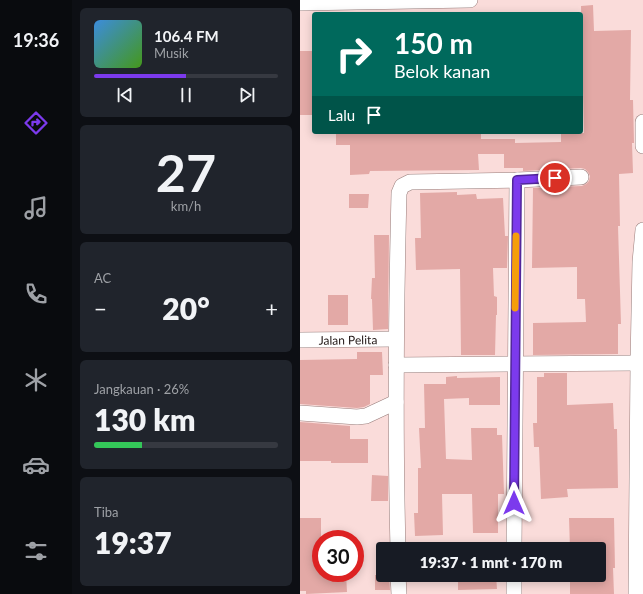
<!DOCTYPE html>
<html lang="id">
<meta charset="utf-8">
<style>
body{margin:0;font-family:Lato,sans-serif;background:#20242c;color:#f1f3f6;height:100vh;display:flex;flex-direction:column;font-size:15px;white-space:nowrap}
*{box-sizing:border-box;margin:0}
p{font-size:13px;color:#9ea1a6}
.icon{flex:none;width:22px;height:22px;fill:none;stroke:currentColor;stroke-width:2;stroke-linecap:round;stroke-linejoin:round}
.map{position:relative;flex:1;overflow:hidden}
.drawer{display:flex;flex-direction:column;gap:8px;padding:8px;background:#0d0f14;width:228px}
.drawer>*{flex:none}
.guide{position:absolute;left:12px;top:12px;width:271px;height:122px;border-radius:4px;box-shadow:0 2px 10px #0003;background:#00695c;color:#fff;overflow:hidden}
.speed{position:absolute;left:12px;top:530px;display:flex;gap:8px;font-size:20px;font-weight:700;text-align:center}
.speed>*{display:grid;place-content:center;width:52px;height:52px;border-radius:50%;background:#171b24;box-shadow:0 2px 10px #0003;line-height:1}
.speed .limit{border:6px solid #d22;background:#fff;color:#111}
.pin{position:absolute;display:grid;place-items:center;width:34px;height:34px;color:#fff;margin:-17px;border:2px solid #fff;border-radius:50%;box-shadow:0 1px 4px #0007}
.me{position:absolute;width:44px;margin:-22px;rotate:0deg;stroke-linejoin:round;filter:drop-shadow(0 0 3px #0008)}
.turn{display:flex;align-items:center;gap:14px;height:84px;padding:0 16px;font-size:18px}
.turn .icon{width:52px;height:52px;stroke-width:2.5}
.turn b{display:block;font-size:28px;line-height:34px}
.then{display:flex;align-items:center;height:38px;padding:0 16px;background:#0003;gap:8px;font-size:15px}
.big{font-size:30px;font-weight:800;line-height:1.1}
.drawer .card{flex:1;display:flex;flex-direction:column;justify-content:center;gap:6px;min-width:0;padding:0 14px;border-radius:6px;background:#20242c}
.drawer .dial{align-items:center;gap:0}
.dial b{font-size:52px;line-height:1}
.song{display:flex;align-items:center;gap:12px}
.cover{width:48px;height:48px;border-radius:6px;background:linear-gradient(135deg,hsl(210 70% 55%),hsl(100 70% 35%))}
.played{height:4px;border-radius:2px;background:linear-gradient(90deg,#7c3aed 50%,#363941 50%)}
.keys{display:flex;justify-content:space-around;direction:ltr}
.heat{display:flex;justify-content:space-between;align-items:center;font-size:22px;direction:ltr}
.charge{height:6px;border-radius:3px;background:linear-gradient(90deg,#34c759 26%,#363941 0)}
.trip{position:absolute;left:76px;top:542px;width:230px;height:40px;border-radius:4px;background:#171b24;box-shadow:0 2px 10px #0003;font-weight:800;line-height:40px;text-align:center}
main{display:flex;flex:1;min-height:0}
.dock{display:flex;flex-direction:column;width:72px;justify-content:space-around;align-items:center;background:#090b0e;color:#9ea1a6}
.dock .icon{width:28px;height:28px}
.dock .active{color:#7c3aed}
.dock b{font-size:18px;color:#f1f3f6}
.map>svg:first-child{display:block}
.building{fill:#e3a9a6}
.lines{fill:none;stroke-linecap:round;stroke-linejoin:round}
.minor-casing{stroke:#987d7b;stroke-width:16}
.minor{stroke:#fff;stroke-width:15}
.route-casing{stroke:#51269a;stroke-width:10}
.route{stroke:#7c3aed;stroke-width:7}
.slow{stroke:#f59e0b;stroke-width:7}
.labels{text-anchor:middle;dominant-baseline:central;stroke-width:3;stroke-linejoin:round;paint-order:stroke}
.street-label{font-size:12px;fill:#221817;stroke:#ffedeb}
</style>
<main>
<nav class="dock">
<b>19:36</b>
<svg class="icon active" aria-label="directions" viewBox="0 0 24 24"><path d="M12 3l9 9-9 9-9-9zM9 14v-3h6M13 9l2 2-2 2"/></svg>
<svg class="icon" aria-label="music" viewBox="0 0 24 24"><path d="M9 18V5l10-2v13"/><circle cx="6" cy="18" r="3"/><circle cx="16" cy="16" r="3"/></svg>
<svg class="icon" aria-label="phone" viewBox="0 0 24 24"><path d="M5 4h4l2 5-3 2q2 4 5 5l2-3 5 2v4C11 20 4 13 5 4z"/></svg>
<svg class="icon" aria-label="climate" viewBox="0 0 24 24"><path d="M12 3v18M4 7l16 10M4 17L20 7"/></svg>
<svg class="icon" aria-label="car" viewBox="0 0 24 24"><path d="M5 17H2v-5l4-1 3-4h7l3 4 3 1v5h-3M9 17h6M6 11h13"/><circle cx="7" cy="17" r="2"/><circle cx="17" cy="17" r="2"/></svg>
<svg class="icon" aria-label="filters" viewBox="0 0 24 24"><path d="M4 7h16M4 17h16"/><circle cx="9" cy="7" r="2"/><circle cx="15" cy="17" r="2"/></svg>
</nav>
<section class="drawer">
<div class="card">
<div class="song"><i class="cover"></i><div><b>106.4 FM</b><p>Musik</p></div></div>
<div class="played"></div>
<div class="keys"><svg class="icon" aria-label="previous" viewBox="0 0 24 24"><path d="M18 5L8 12l10 7zM5 5v14"/></svg><svg class="icon" aria-label="pause" viewBox="0 0 24 24"><path d="M8 5v14M16 5v14"/></svg><svg class="icon" aria-label="next" viewBox="0 0 24 24"><path d="M6 5l10 7-10 7zM19 5v14"/></svg></div>
</div>
<div class="card dial"><b>27</b><p>km/h</p></div>
<div class="card"><p>AC</p>
<div class="heat"><a>−</a><b class="big">20°</b><a>+</a></div>
</div>
<div class="card"><p>Jangkauan · 26%</p><b class="big">130 km</b><div class="charge"></div></div>
<div class="card"><p>Tiba</p><b class="big">19:37</b></div>
</section>
<div class="map">
<svg width="343" height="594" viewBox="0 0 343 594">
<rect width="100%" height="100%" fill="#fadcda"/>
<path class="building" d="M293,5L294,31L331,30L330,100H333L334,143H332L333,173L319,174L320,226H318L321,324H318V354L233,355V323L286,322L285,299H277V267L232,268L233,188L282,186L286,184L289,181L290,176L288,172L285,169L281,168L223,171V168H204V154H178L179,170L70,171L69,174L50,175V145H36V132H181V139H215V143L261,142V132L284,133L281,6Z
M0,51H14V115H0Z
M157,192V195L176,194L177,199L203,198L205,236H208L207,268H193L194,296L197,297V315H196L195,355H161L160,269L116,270L115,238H121L120,193Z
M49,194H69L68,208H49Z
M74,235H89L88,329L73,330L72,299H71L72,278H75Z
M28,295H48V325H28Z
M57,352H82L83,375H70V404L64,407L57,408L0,404V360L57,359Z
M244,373H267V405L313,403L314,429H317L318,488L267,489L268,497L241,499L239,447H234L233,423H237V377H244Z
M157,376V378L200,377V405H169V398L144,399L146,459L172,460L171,428H197V435H202L204,494H198V533H173L172,494H142L143,535L115,536L114,513H118V468H121L119,428H125L124,384H146V377Z
M0,422L50,426V439H68V463H31V461H0Z
M72,475L88,476V501H71Z
M0,518H21V573H46L47,592L6,594V591H0Z
M269,518H314L315,568H313L314,594H270V575H299V549H270Z
M75,575H89L90,590H75Z
M158,575H196L197,589L158,590Z"/>
<g class="lines">
<g class="minor-casing">
<g id="minor">
<path d="M0,3L170,0"/>
<path d="M343,122V146"/>
<path id="s1" d="M0,340L96,339"/>
<path d="M96,365L338,363"/>
<path d="M0,413L57,417L66,416L96,402"/>
<path d="M98,549C95,430 96,312 99,193L102,186L110,182L217,180L281,177"/>
<path d="M214,549L217,180"/>
<path d="M98,575L99,594"/>
<path d="M214,594V575"/>
<path d="M336,594L338,363L340,262L343,230"/>
</g>
</g>
<use href="#minor" class="minor"/>
</g>
<g class="lines">
<g class="route-casing">
<path id="route" d="M214,503L217,180L255,178"/>
</g>
<use href="#route" class="route"/>
<path class="slow" d="M215,308L216,236"/>
</g>
<g class="labels">
<g class="street-label">
<text stroke="none"><textPath href="#s1" startOffset="48">Jalan Pelita</textPath></text>
</g>
</g>
</svg>
<div class="speed"><div class="limit">30</div></div>
<div class="pin" style="left:255px;top:178px;background:#d93025"><svg class="icon" aria-label="arrive" viewBox="0 0 24 24"><path d="M6 21V4h12l-3 4 3 4H6"/></svg></div>
<svg class="me" style="left:214px;top:503px" viewBox="-20 -20 40 40"><path d="M0-17L14 15 0 8-14 15z" fill="#7c3aed" stroke="#fff" stroke-width="4"/></svg>
<div class="trip">19:37 · 1 mnt · 170 m</div>
<div class="guide">
<div class="turn"><svg class="icon" aria-label="right" viewBox="0 0 24 24"><path d="M7 20v-9h11M14 6l5 5-5 5"/></svg><div><b>150 m</b>Belok kanan</div></div>
<div class="then">Lalu<svg class="icon" aria-label="arrive" viewBox="0 0 24 24"><path d="M6 21V4h12l-3 4 3 4H6"/></svg></div>
</div>
</div>
</main>
